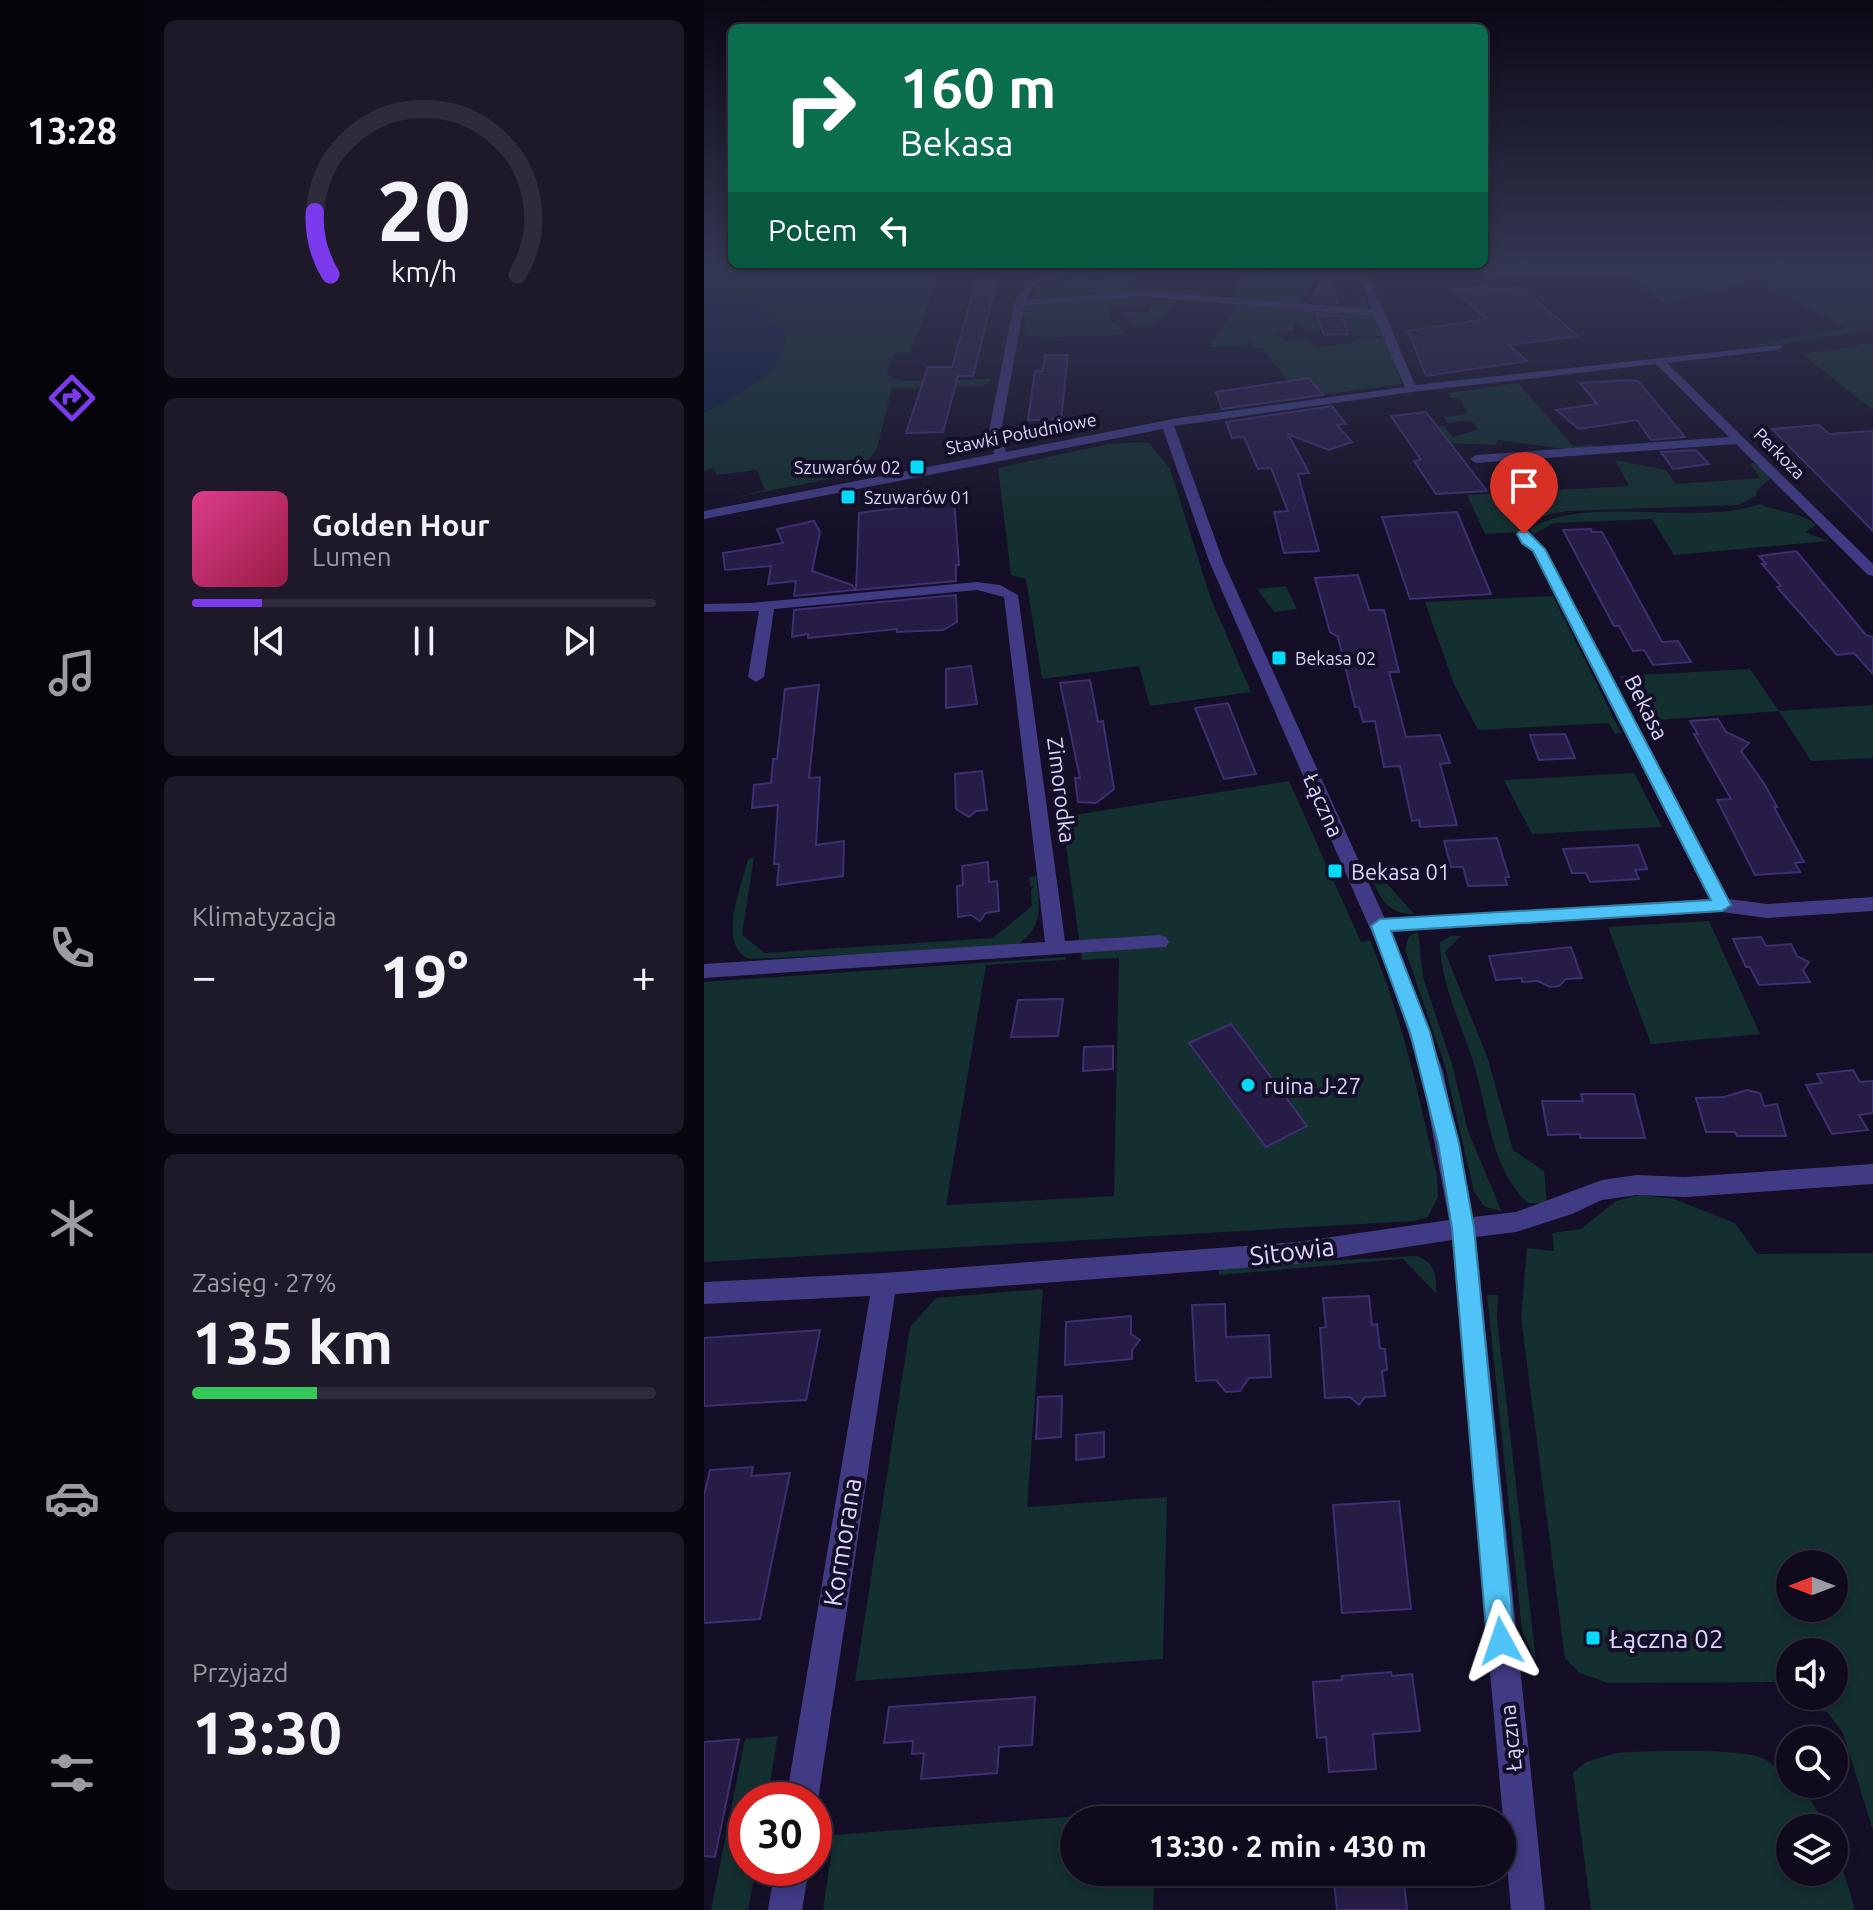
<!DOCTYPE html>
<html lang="pl">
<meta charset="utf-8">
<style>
body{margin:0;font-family:Ubuntu,sans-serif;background:#1d1929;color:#f1f3f6;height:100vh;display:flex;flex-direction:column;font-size:30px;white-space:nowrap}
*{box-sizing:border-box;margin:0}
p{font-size:26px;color:#9b9ba3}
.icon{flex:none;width:44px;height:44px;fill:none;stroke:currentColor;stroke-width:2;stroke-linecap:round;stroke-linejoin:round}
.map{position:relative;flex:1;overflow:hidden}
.sheet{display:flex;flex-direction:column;gap:20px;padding:20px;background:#08060f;width:560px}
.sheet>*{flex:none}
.banner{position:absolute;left:24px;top:24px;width:760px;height:244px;border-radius:12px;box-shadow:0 4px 12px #0003,0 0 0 2px #2f2b3b;background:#0b6e4f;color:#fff;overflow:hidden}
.needle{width:52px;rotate:270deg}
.fabs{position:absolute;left:1072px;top:1550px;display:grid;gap:16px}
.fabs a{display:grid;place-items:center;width:72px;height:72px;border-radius:50%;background:#0f0b1c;box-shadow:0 4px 12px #0003,0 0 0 2px #2f2b3b;font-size:40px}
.speed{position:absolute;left:24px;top:1782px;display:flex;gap:16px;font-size:40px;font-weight:700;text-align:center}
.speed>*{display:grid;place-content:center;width:104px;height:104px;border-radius:50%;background:#0f0b1c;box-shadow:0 4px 12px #0003,0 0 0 2px #2f2b3b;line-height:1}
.speed .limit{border:12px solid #d22;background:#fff;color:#111}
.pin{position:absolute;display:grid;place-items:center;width:68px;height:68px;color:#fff;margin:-82px -34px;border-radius:50% 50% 50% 0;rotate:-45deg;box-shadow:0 0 8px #0007}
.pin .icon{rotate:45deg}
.me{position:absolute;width:88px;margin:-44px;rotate:355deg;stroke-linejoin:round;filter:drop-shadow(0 0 6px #0008)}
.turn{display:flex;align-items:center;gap:28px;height:168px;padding:0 40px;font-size:36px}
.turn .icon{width:104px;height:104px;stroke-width:2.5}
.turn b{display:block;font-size:56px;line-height:68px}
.then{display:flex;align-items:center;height:76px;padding:0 40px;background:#0003;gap:16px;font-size:30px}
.big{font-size:60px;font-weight:600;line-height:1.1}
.sheet .tile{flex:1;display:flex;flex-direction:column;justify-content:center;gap:12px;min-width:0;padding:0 28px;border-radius:12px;background:#1d1929}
.sheet .dial{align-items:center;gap:0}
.dial svg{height:208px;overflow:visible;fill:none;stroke:#2f2b3b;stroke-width:7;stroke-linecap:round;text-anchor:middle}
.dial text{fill:#f1f3f6;stroke:none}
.song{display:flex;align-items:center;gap:24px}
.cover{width:96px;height:96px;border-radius:12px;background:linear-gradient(135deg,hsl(330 70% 55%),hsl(340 70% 35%))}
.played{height:8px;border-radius:4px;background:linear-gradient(90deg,#7c3aed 15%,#2f2b3b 15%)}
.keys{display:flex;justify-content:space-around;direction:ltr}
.heat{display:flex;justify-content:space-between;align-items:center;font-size:44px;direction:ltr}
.charge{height:12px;border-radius:6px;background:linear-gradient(90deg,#34c759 27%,#2f2b3b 0)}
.trip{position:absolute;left:356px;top:1806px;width:456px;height:80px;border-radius:40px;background:#0f0b1c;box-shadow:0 4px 12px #0003,0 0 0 2px #2f2b3b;font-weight:600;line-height:80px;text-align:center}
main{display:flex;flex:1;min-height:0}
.dock{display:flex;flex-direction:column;width:144px;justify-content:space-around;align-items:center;background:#06040b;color:#9b9ba3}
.dock .icon{width:56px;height:56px}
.dock .active{color:#7c3aed}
.dock b{font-size:36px;color:#f1f3f6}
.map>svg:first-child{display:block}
.green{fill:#132f2f;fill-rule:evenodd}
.water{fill:#0b1e43}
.building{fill:#261c46;stroke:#3e2e72;stroke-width:2}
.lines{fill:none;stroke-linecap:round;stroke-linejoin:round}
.minor{fill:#403b84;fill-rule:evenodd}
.route{fill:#4fc3f7;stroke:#337fa1;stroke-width:2}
.poi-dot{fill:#05dafa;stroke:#140f26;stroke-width:3}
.labels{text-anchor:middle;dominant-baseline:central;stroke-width:8;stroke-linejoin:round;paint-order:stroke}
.far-street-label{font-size:18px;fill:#dbd5fe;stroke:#140f26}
.far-poi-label{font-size:18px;fill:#dbd5fe;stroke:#140f26;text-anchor:start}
.street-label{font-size:22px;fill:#dbd5fe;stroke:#140f26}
.poi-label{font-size:22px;fill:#dbd5fe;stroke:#140f26;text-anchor:start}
.near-street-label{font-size:26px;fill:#dbd5fe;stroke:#140f26}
.near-poi-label{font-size:26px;fill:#dbd5fe;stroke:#140f26;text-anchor:start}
</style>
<main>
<nav class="dock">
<b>13:28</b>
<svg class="icon active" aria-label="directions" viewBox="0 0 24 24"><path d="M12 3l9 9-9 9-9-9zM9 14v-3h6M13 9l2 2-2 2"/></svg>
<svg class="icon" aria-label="music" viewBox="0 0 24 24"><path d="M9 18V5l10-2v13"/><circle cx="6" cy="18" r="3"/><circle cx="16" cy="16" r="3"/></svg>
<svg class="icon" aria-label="phone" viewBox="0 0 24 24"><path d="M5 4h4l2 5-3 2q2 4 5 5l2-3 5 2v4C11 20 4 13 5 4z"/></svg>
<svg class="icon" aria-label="climate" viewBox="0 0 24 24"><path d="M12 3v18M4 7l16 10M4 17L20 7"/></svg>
<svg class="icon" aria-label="car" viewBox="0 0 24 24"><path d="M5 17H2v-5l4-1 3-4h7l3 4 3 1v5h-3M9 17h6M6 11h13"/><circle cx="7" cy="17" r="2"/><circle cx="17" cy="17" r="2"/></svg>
<svg class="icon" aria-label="filters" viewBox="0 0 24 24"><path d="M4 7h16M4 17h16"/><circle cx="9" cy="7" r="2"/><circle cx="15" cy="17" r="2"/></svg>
</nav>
<section class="sheet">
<div class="tile dial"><svg viewBox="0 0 100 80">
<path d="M14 69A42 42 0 1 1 86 69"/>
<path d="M14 69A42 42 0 0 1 8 45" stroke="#7c3aed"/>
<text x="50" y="56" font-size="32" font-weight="700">20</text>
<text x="50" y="72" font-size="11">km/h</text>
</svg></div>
<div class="tile">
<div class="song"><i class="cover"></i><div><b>Golden Hour</b><p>Lumen</p></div></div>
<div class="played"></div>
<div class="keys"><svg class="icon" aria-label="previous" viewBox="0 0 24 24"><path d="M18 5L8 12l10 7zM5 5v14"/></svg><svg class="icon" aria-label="pause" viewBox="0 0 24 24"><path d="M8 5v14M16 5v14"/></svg><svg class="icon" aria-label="next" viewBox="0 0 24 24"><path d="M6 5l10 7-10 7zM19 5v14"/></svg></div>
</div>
<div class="tile"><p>Klimatyzacja</p>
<div class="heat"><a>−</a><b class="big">19°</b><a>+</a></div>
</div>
<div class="tile"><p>Zasięg · 27%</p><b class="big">135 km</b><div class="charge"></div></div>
<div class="tile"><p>Przyjazd</p><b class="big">13:30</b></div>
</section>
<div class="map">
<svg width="1169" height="1910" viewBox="0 0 1169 1910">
<rect width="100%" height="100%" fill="#140f26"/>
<path class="green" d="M0,269H320L236,273L206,353L190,354L183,370L184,375L195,381L288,379L286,382L278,386L188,388L173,448L156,473L28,498L61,490L53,470L12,475L10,468L0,471V413C26,397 68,380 80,349C81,344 80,335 80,330L50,301Z
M431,269L437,272L425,293L331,296L333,288L369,279L357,277L385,272L387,281L400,280L397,271Z
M525,269H653L659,286L611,281L595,302L649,308L658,305L655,294H658L665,307L664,309L537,298L528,293L538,279Z
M670,269H1169V329L1058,347L1054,344L1142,328L1054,281L960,303L918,273L704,279L698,274L691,275V279H675Z
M402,299L472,301L449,325H430L419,312H444L448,306H407V321L424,334L340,338L323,335L319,305Z
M534,303L666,314L673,319L679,336H650L643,327L603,332L591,322L590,331L572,333L584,342L602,340L615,348L654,341V338L681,339L698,384L597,398L558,348H549L547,340L542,346L504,347L533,308L527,304Z
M1169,343V410L1098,354Z
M814,383L869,446L890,445L892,447L860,449L794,440L791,445L740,443L729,426H740L748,437L774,430L767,420L743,423L740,417L764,414L757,399L747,397L744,393Z
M433,442L445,443L466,469L507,599L547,692L446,706L435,666L338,679L322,579L307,575L294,468L405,444Z
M911,460L962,470L972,484L1056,478L1046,464L1050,463L1068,477L1052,491V496L1034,505L863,511C846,514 826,516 816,532L781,534L763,495L925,486Z
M1056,504C1075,513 1096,511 1112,525L1101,532L1125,541L970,555L948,519L850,523L828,535L827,528C883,494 992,527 1056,504Z
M582,586L593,609L570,612L553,589Z
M849,596L917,733L911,734L905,723L774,730L750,684L721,602Z
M1046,669L1075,711L1169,705V758L1107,761L1075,711L940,721L916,676Z
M930,773L958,827L828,834L800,780Z
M585,781L652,931L657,942L666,940C698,1017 715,1096 733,1177L734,1197L724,1217L710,1221L0,1262V982L362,957L361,960L282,965L242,1205L410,1196L415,958L378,960L358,817Z
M50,857L38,935L61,953L289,938L328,906L327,890L330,886H326L325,877L332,876C336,907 340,929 310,947L45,959C12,945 38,886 44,859Z
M671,870L710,914C681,914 676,896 665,873Z
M1005,921L1056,1034L947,1044L904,927Z
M714,932L719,977L748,1064L764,1131L798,1212L780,1206L770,1192L741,1066L701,949L705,936Z
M747,936H757L741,952L784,1059L809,1150L840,1171L843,1203H824C787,1171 783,1105 769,1061C756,1021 737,985 736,942Z
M936,1195L970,1199L1031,1223L1053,1254L1169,1253V1831L1139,1733L1124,1713L1107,1706L1105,1696H1130V1652H1086V1682L904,1683L876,1673L861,1658L817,1317L823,1248L850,1251L848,1233L877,1229L912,1201ZM1130,1564V1608H1086V1564Z
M713,1256C731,1263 733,1275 732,1293L699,1259L515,1275V1266Z
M339,1289L323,1507L463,1497L459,1659L151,1681L206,1327L232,1298Z
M783,1295H794L793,1319L832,1661L818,1631Z
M74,1736L63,1800H42V1868H52L44,1910H7L41,1739Z
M912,1753C944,1751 1027,1748 1055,1757C1066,1761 1077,1770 1086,1777V1784L1098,1787L1124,1828H1086V1872H1130V1839L1151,1910H887L869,1773L882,1762Z
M453,1810V1820H370V1872H451L449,1910H119L130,1835Z"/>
<path class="water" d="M0,271L50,301L80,330C80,335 82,344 80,349C69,379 26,398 0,413Z"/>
<path class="building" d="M623,273L634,303L608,301L607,299Z
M274,274L293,279L269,376H254L239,432L202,433L224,367H248Z
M782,286L787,290L817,287L874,336L805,345L823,361L722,376L704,331L782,319L750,289Z
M612,314L638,316L644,334L620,335Z
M341,355H364L357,420H324L331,371H339Z
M605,378L619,395L518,409L512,392Z
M922,380L934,381L981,437L947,440L933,420L875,429L852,410L893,404L876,383Z
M628,406L642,424L633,425L648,442L625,450L584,434L605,473L594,474L615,551L580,553L570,512L584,511L567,468L554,469L540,437L528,438L522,422Z
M722,412L783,491L732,494L710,461L717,460L687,416Z
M1115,425L1125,434L1169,431V531L1068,429Z
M992,450L1005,464L969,469L957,452Z
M250,501L255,565H252V581L152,590L155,513Z
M753,512L787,594L706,599L678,517Z
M110,521L116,532L108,571L148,585L151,590L90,596L92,581L64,584L67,566L21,570L19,553L79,543L73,529Z
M887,529L888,532H898L958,642L974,641L987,662L949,665L940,650L929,651L915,626H910L859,530Z
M1092,551L1162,635L1169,637V674L1150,653L1133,655L1073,587L1077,586L1058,564H1062L1055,556Z
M654,575L665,610H680L695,672H685L702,737L736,735L746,763L736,764L753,825L716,827L715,820L708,821L696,766L680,767L671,721L659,722L655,707H651L634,637L626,632L611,578Z
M252,595L253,622L239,630L193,632V629L104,638V634L88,637L90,610Z
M267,666L273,704L242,708V669Z
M386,680L394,722L399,721L410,789L392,803L374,802L371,778H376L356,683Z
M115,685L105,778L116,777L112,845L140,841L139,876L73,885L75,864H70L74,805L48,808L50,785L67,783L69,759H73L81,689Z
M524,703L544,754L552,774L520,779L491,708Z
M1014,719L1022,732L1045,743L1037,751L1061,785L1073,807H1070L1100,862L1091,863L1096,872L1051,875L1013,800L1027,799L990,734H994L986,721Z
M861,734L871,758L835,760L826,735Z
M278,771L283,810L272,811L265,817L252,809L251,774Z
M793,838L805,877H801L803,885L764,886L759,867H747L740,841Z
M934,845L943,869L931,870L935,879L886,882L882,873H868L859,849Z
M284,862L285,882L293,881L295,911L282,913L276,921L267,915L254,917L253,886L259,885L258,866Z
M1057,937L1062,946L1087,944L1093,956L1105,962L1099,970L1106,982L1055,985L1046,967H1042L1029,939Z
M867,947L878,978L862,979L855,986L846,987L834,981L818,982V978L792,980L785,956Z
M359,999L354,1036L307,1037L314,1000Z
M527,1024L603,1126L562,1147L485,1043Z
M409,1046V1069L379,1071L380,1047Z
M1149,1070L1156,1082L1169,1081V1113L1155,1115L1164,1130L1128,1134L1102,1085L1118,1083L1113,1074Z
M1043,1090L1056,1093L1060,1106L1073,1104L1082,1136H1033L1031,1132H1002L992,1098L1020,1097Z
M877,1094H930L941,1138H876V1134L844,1135L838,1101H879Z
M665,1296L668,1325L673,1324L676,1348L681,1349L683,1370L678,1371L681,1396L661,1397L655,1405L646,1397L621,1398L616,1328L622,1327L619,1298Z
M521,1304L522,1337L565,1335L567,1377L545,1378L536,1391L522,1392L512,1380L492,1381L488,1305Z
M427,1316V1334L436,1340L428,1350V1359L361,1365L362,1322Z
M116,1330L102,1400L0,1406V1338Z
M358,1396L357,1437L332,1439L334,1397Z
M400,1432V1457L372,1460V1435Z
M49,1467L47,1476L86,1473L56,1619L0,1623V1496L6,1470Z
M695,1501L707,1609L638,1613L629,1505Z
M687,1672L688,1676L708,1674L716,1731L669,1734L672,1769L625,1772L622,1737L613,1738L609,1682L638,1680V1676Z
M331,1697L328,1745L295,1747L293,1773L217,1779L220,1753L208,1754L209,1741L180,1743L185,1707Z
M35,1739L11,1857L0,1856V1742Z
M629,1872H699L703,1910H633Z"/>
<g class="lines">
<path class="minor" d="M377,269H399L332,283L321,300L443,291L668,309L652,269H662L711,385L1077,345L1078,347L1073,350L963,363L1169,564V576L1164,575L1032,444L772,463L766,459L772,455L1025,437L952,364L708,392L470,426L519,561L681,919L1005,899L828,551L818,544L813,534L820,530L841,549L1025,899L1063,904L1169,897V911L1063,918L1018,912L687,932L739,1071L769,1217L812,1212L898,1180L933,1175L981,1177L1169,1164V1184L981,1197L933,1195L898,1200L868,1214L812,1232L772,1237L841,1910H807L748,1240L593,1264L191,1294L114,1800L110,1811V1800H82L166,1296L0,1304V1282L180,1273L593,1242L745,1220L717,1071L681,963L505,561L459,429L0,519V511L290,454L285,431L310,303L326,279ZM443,297L670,316L701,387L474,418L302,452L297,431L320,306Z
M273,582L296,585L314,595L361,941L455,935L462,937L465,942L462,947L0,978V964L341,942L300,597L273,590L70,609L60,677L52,682L44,677L55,611L0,612V604L47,603Z
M71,1868H105L98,1910H64Z"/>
</g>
<linearGradient id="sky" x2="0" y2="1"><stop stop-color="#0b0815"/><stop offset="0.5" stop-color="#343752"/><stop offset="1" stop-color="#343752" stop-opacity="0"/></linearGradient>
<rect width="1169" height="537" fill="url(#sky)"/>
<path class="route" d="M815,532H824L841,549L1027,905L1018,911L687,931L726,1032L755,1143L770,1228L811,1641L807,1651L797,1655L787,1651L783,1641L748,1228L734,1143L706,1032L667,926L676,919L1007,900L829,551L818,543L813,534Z"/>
<g class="poi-dot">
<rect x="205" y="459" width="16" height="16" rx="4"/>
<rect x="136" y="489" width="16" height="16" rx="4"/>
<rect x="567" y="650" width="16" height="16" rx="4"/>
<rect x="623" y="863" width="16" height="16" rx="4"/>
<circle cx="544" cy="1085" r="8"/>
<rect x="881" y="1630" width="16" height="16" rx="4"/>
</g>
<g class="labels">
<g class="far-street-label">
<text transform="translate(317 433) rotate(-11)">Stawki Południowe</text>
<text transform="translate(1076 453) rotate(45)">Perkoza</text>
</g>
<g class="far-poi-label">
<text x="197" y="467" text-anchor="end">Szuwarów 02</text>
<text x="160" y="497">Szuwarów 01</text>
<text x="591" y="658">Bekasa 02</text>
</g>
<g class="street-label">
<text transform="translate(943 707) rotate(63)">Bekasa</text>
<text transform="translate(358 790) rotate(83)">Zimorodka</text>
<text transform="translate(620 805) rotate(66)">Łączna</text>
<text transform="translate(806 1738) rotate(-96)">Łączna</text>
</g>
<g class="poi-label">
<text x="647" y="871">Bekasa 01</text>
<text x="560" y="1085">ruina J-27</text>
</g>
<g class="near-street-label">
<text transform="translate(588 1251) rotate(-7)">Sitowia</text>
<text transform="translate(138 1542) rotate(-81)">Kormorana</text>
</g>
<g class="near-poi-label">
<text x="905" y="1638">Łączna 02</text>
</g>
</g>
</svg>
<div class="fabs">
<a><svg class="needle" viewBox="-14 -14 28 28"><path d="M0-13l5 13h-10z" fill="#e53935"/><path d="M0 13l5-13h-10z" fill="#9b9ba3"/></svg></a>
<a><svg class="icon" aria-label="sound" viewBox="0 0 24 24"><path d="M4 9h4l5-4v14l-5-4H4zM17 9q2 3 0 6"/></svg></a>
<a><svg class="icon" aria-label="search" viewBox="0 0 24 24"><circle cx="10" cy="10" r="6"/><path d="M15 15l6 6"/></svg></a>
<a><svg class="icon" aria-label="layers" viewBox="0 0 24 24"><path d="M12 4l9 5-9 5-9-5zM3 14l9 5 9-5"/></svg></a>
</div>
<div class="speed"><div class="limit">30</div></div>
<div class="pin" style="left:820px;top:534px;background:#d93025"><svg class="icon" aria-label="arrive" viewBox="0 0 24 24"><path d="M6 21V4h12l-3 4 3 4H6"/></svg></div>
<svg class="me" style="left:797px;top:1641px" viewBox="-20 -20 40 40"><path d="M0-17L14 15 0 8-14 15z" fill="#4fc3f7" stroke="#fff" stroke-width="4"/></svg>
<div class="trip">13:30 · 2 min · 430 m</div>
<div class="banner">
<div class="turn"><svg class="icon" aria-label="right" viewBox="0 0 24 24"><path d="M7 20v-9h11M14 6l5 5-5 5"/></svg><div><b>160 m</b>Bekasa</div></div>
<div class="then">Potem<svg class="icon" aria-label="left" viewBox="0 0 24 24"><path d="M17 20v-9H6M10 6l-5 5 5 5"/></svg></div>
</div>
</div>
</main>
